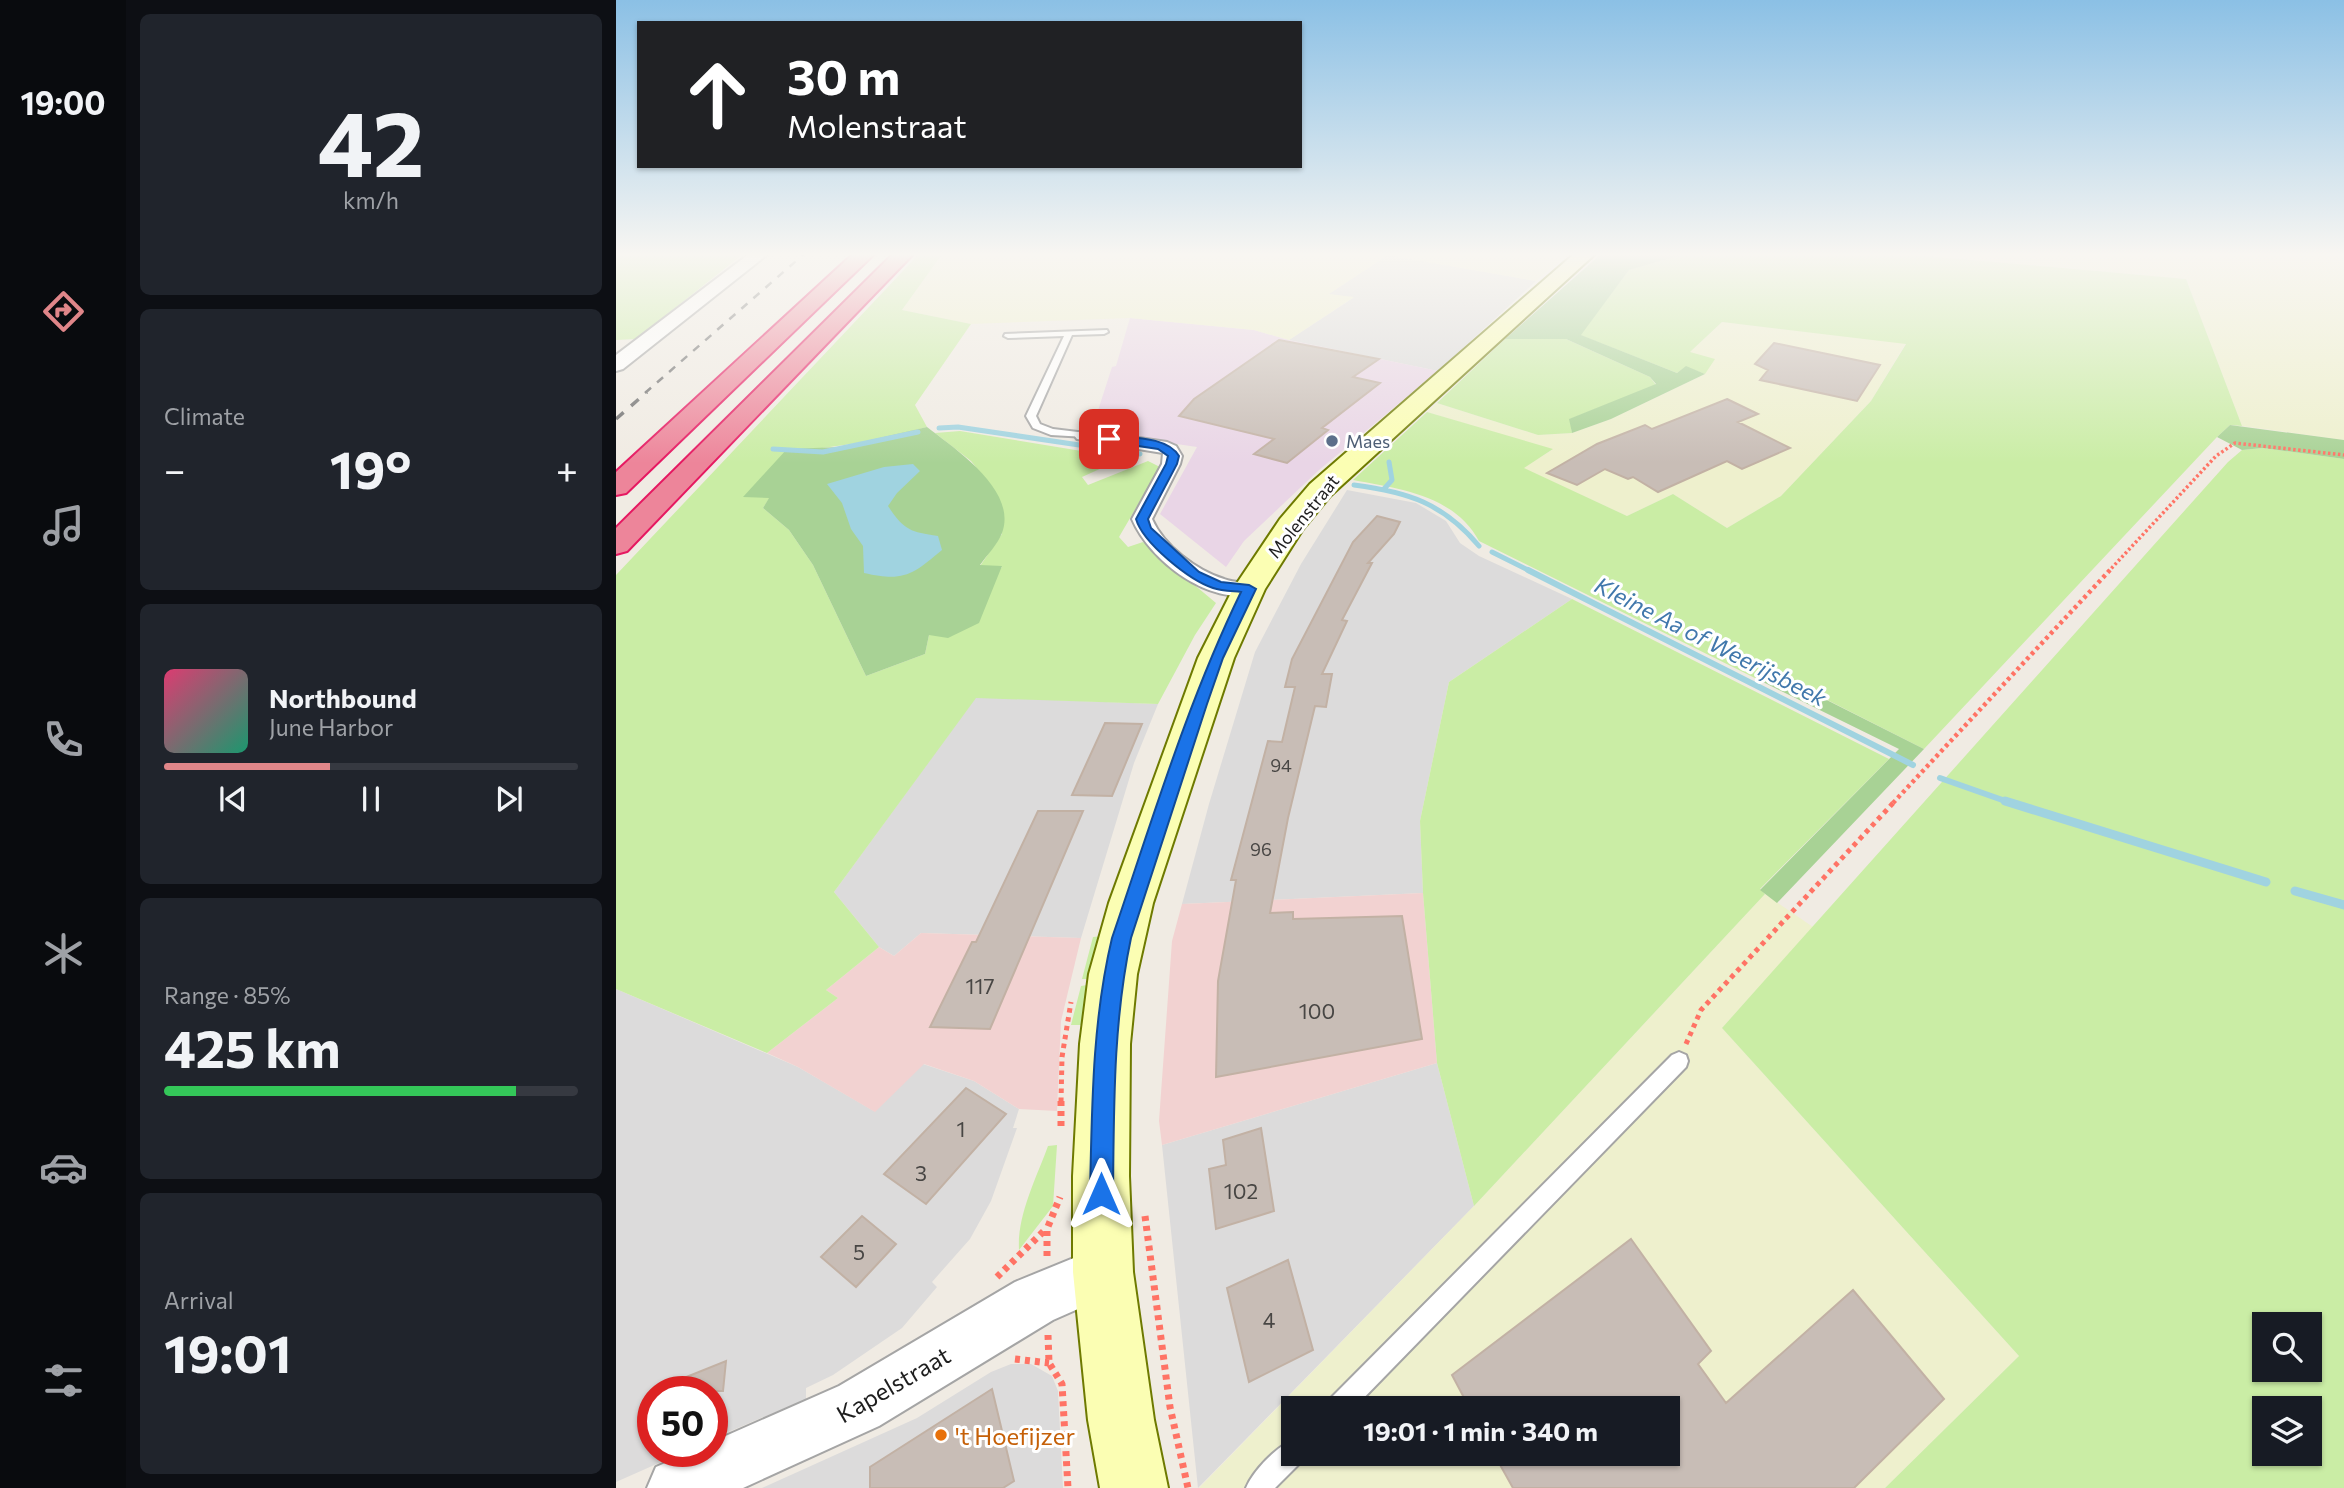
<!DOCTYPE html>
<meta charset="utf-8">
<style>
body{margin:0;font-family:Commissioner,sans-serif;background:#20242c;color:#f1f3f6;height:100vh;display:flex;flex-direction:column;font-size:26px;white-space:nowrap}
*{box-sizing:border-box;margin:0}
p{font-size:23px;color:#9ea1a6}
.icon{flex:none;width:38px;height:38px;fill:none;stroke:currentColor;stroke-width:2;stroke-linecap:round;stroke-linejoin:round}
.map{position:relative;flex:1;overflow:hidden}
.drawer{display:flex;flex-direction:column;gap:14px;padding:14px;background:#0d0f14;width:490px}
.drawer>*{flex:none}
.guide{position:absolute;left:21px;top:21px;width:665px;height:147px;border-radius:0px;box-shadow:0 2px 5px #0004;background:#202124;color:#fff;overflow:hidden}
.controls{position:absolute;left:1636px;top:1312px;display:grid;gap:14px}
.controls a{display:grid;place-items:center;width:70px;height:70px;border-radius:0px;background:#171b24;box-shadow:0 2px 5px #0004;font-size:35px}
.speed{position:absolute;left:21px;top:1376px;display:flex;gap:14px;font-size:35px;font-weight:700;text-align:center}
.speed>*{display:grid;place-content:center;width:91px;height:91px;border-radius:50%;background:#171b24;box-shadow:0 2px 5px #0004;line-height:1}
.speed .limit{border:10px solid #d22;background:#fff;color:#111}
.pin{position:absolute;display:grid;place-items:center;width:60px;height:60px;color:#fff;margin:-30px;border-radius:14px;box-shadow:0 4px 10px #0006}
.me{position:absolute;width:77px;margin:-38px;rotate:0deg;stroke-linejoin:round;filter:drop-shadow(0 0 5px #0008)}
.turn{display:flex;align-items:center;gap:24px;height:147px;padding:0 35px;font-size:32px}
.turn .icon{width:91px;height:91px;stroke-width:2.5}
.turn b{display:block;font-size:49px;line-height:60px}
.big{font-size:52px;font-weight:700;line-height:1.1}
.drawer .card{flex:1;display:flex;flex-direction:column;justify-content:center;gap:10px;min-width:0;padding:0 24px;border-radius:10px;background:#20242c}
.drawer .dial{align-items:center;gap:0}
.dial b{font-size:91px;line-height:1}
.song{display:flex;align-items:center;gap:21px}
.cover{width:84px;height:84px;border-radius:10px;background:linear-gradient(135deg,hsl(340 70% 55%),hsl(160 70% 35%))}
.played{height:7px;border-radius:4px;background:linear-gradient(90deg,#e08689 40%,#363941 40%)}
.keys{display:flex;justify-content:space-around;direction:ltr}
.heat{display:flex;justify-content:space-between;align-items:center;font-size:38px;direction:ltr}
.charge{height:10px;border-radius:5px;background:linear-gradient(90deg,#34c759 85%,#363941 0)}
.trip{position:absolute;left:665px;top:1396px;width:399px;height:70px;border-radius:0px;background:#171b24;box-shadow:0 2px 5px #0004;font-weight:700;line-height:70px;text-align:center}
main{display:flex;flex:1;min-height:0}
.tabs{display:flex;flex-direction:column;width:126px;justify-content:space-around;align-items:center;background:#090b0e;color:#9ea1a6}
.tabs .icon{width:49px;height:49px}
.tabs .selected{color:#e08689}
.tabs b{font-size:32px;color:#f1f3f6}
.map>svg:first-child{display:block}
.residential{fill:#dcdbdb}
.commercial{fill:#f2d2d1}
.industrial{fill:#e9d5e6}
.farmland{fill:#eef0cd;fill-rule:evenodd}
.grass{fill:#caeda5;fill-rule:evenodd}
.forest{fill:#a8d295}
.water{fill:#a0d3e0}
.lines{fill:none;stroke-linecap:round;stroke-linejoin:round}
.stream-far2{stroke:#a0d3e0;stroke-width:5}
.stream-far1{stroke:#a0d3e0;stroke-width:6}
.stream{stroke:#a0d3e0;stroke-width:9}
.building{fill:#c8bdb6;stroke:#c2b1a4;stroke-width:2}
.service-casing{stroke:#a5a5a5;stroke-width:4}
.minor-casing{stroke:#a5a5a5;stroke-width:4}
.tertiary-casing{stroke:#a5a5a5;stroke-width:4}
.secondary-casing{stroke:#6e7a00;stroke-width:4}
.motorway-casing{stroke:#e61861;stroke-width:4}
.path-far3{stroke:#ff7365;stroke-width:3.5;stroke-dasharray:2.5 2.5;stroke-linecap:butt}
.path-far2{stroke:#ff7365;stroke-width:4.5;stroke-dasharray:3.5 3.5;stroke-linecap:butt}
.path-far1{stroke:#ff7365;stroke-width:5;stroke-dasharray:4.5 4.5;stroke-linecap:butt}
.path{stroke:#ff7365;stroke-width:7;stroke-dasharray:5 5;stroke-linecap:butt}
.service{fill:#fff;fill-rule:evenodd}
.minor{fill:#fff;fill-rule:evenodd}
.tertiary{fill:#fff;fill-rule:evenodd}
.secondary{fill:#fbfeb3;fill-rule:evenodd}
.motorway{fill:#ed859a;fill-rule:evenodd}
.rail-far1{stroke:#6c6c6c;stroke-width:2.5;stroke-dasharray:8 8;stroke-linecap:butt}
.rail{stroke:#6c6c6c;stroke-width:3.5;stroke-dasharray:10 10;stroke-linecap:butt}
.route{fill:#1a73e8;stroke:#114b97;stroke-width:2}
.service-dot{fill:#5c6f8a;stroke:#fff;stroke-width:2.5}
.food-dot{fill:#e8710a;stroke:#fff;stroke-width:2.5}
.labels{text-anchor:middle;dominant-baseline:central;stroke-width:6;stroke-linejoin:round;paint-order:stroke}
.far-service-label{font-size:18px;fill:#4e5e75;stroke:#fff;text-anchor:start}
.far-street-label{font-size:18px;fill:#1e1e1e;stroke:#fff}
.number-label{font-size:18px;fill:#484644}
.near-number-label{font-size:21px;fill:#484644}
.water-label{font-size:23px;font-style:italic;fill:#4178ac;stroke:#fff}
.near-street-label{font-size:24px;fill:#1e1e1e;stroke:#fff}
.near-food-label{font-size:24px;fill:#c56008;stroke:#fff;text-anchor:start}
</style>
<main>
<nav class="tabs">
<b>19:00</b>
<svg class="icon selected" aria-label="directions" viewBox="0 0 24 24"><path d="M12 3l9 9-9 9-9-9zM9 14v-3h6M13 9l2 2-2 2"/></svg>
<svg class="icon" aria-label="music" viewBox="0 0 24 24"><path d="M9 18V5l10-2v13"/><circle cx="6" cy="18" r="3"/><circle cx="16" cy="16" r="3"/></svg>
<svg class="icon" aria-label="phone" viewBox="0 0 24 24"><path d="M5 4h4l2 5-3 2q2 4 5 5l2-3 5 2v4C11 20 4 13 5 4z"/></svg>
<svg class="icon" aria-label="climate" viewBox="0 0 24 24"><path d="M12 3v18M4 7l16 10M4 17L20 7"/></svg>
<svg class="icon" aria-label="car" viewBox="0 0 24 24"><path d="M5 17H2v-5l4-1 3-4h7l3 4 3 1v5h-3M9 17h6M6 11h13"/><circle cx="7" cy="17" r="2"/><circle cx="17" cy="17" r="2"/></svg>
<svg class="icon" aria-label="filters" viewBox="0 0 24 24"><path d="M4 7h16M4 17h16"/><circle cx="9" cy="7" r="2"/><circle cx="15" cy="17" r="2"/></svg>
</nav>
<section class="drawer">
<div class="card dial"><b>42</b><p>km/h</p></div>
<div class="card"><p>Climate</p>
<div class="heat"><a>−</a><b class="big">19°</b><a>+</a></div>
</div>
<div class="card">
<div class="song"><i class="cover"></i><div><b>Northbound</b><p>June Harbor</p></div></div>
<div class="played"></div>
<div class="keys"><svg class="icon" aria-label="previous" viewBox="0 0 24 24"><path d="M18 5L8 12l10 7zM5 5v14"/></svg><svg class="icon" aria-label="pause" viewBox="0 0 24 24"><path d="M8 5v14M16 5v14"/></svg><svg class="icon" aria-label="next" viewBox="0 0 24 24"><path d="M6 5l10 7-10 7zM19 5v14"/></svg></div>
</div>
<div class="card"><p>Range · 85%</p><b class="big">425 km</b><div class="charge"></div></div>
<div class="card"><p>Arrival</p><b class="big">19:01</b></div>
</section>
<div class="map">
<svg width="1728" height="1488" viewBox="0 0 1728 1488">
<rect width="100%" height="100%" fill="#f0ebe3"/>
<path class="residential" d="M772,255L920,281L822,371L673,340L737,298L712,294Z
M731,490L800,503L830,521L844,543L863,556L956,599L833,682L804,821L807,893L566,904L593,804L639,652L685,564Z
M360,697L542,704L518,763L465,938L305,933L278,956L263,947L218,892Z
M0,989L182,1067L258,1111L307,1064L358,1081L403,1109L397,1128H401L375,1201L354,1239L316,1282L321,1287L286,1328L217,1375L190,1388V1399L96,1439V1391H37V1451H70L0,1482Z
M821,1063L858,1206L582,1488L546,1145Z
M395,1364H415L436,1376L442,1391L447,1488H146L301,1418L375,1372Z"/>
<path class="commercial" d="M807,893L821,1063L546,1145L543,1121L556,941L566,904Z
M305,933L465,938L445,1021L441,1111L403,1109L358,1081L308,1064L259,1112L182,1067L151,1053L222,998L210,990L263,947L278,956Z"/>
<path class="industrial" d="M514,318L638,330L673,340L822,371L703,470L628,541L610,567L544,514L581,447L473,431L476,429L496,367L500,366Z"/>
<path class="farmland" d="M331,254H952L920,281L772,255L713,294L738,297L673,340L638,330L514,318L355,324L286,310L324,257Z
M1288,254H1728V440L1626,426L1570,279Z
M1106,322L1290,343L1255,401L1165,496L1111,528L1057,494L1011,516L907,468L936,450L811,412L821,403L922,435L956,433L995,419L1089,374L1073,353Z
M1149,894L1197,927L1106,1028L1403,1356L1269,1488H583L858,1206ZM677,1409H1052V1454H677Z"/>
<path class="grass" d="M0,254H127L20,339L0,340Z
M303,254H331L324,257L286,310L355,324L299,405L311,427L250,442L199,449L128,497H154L147,508L173,530L197,565L250,676L309,654L313,635L386,567L364,566L386,534L377,488L355,461L319,433L344,431L508,458L466,477L472,485L532,461L544,467L503,537L512,547L527,542L600,603L579,635L542,704L360,698L218,892L263,947L210,990L222,998L151,1053L0,989V575Z
M1069,254H1288L1570,279L1626,426L1614,425L1601,437L1308,749L1158,673L1147,682L863,541C838,495 784,489 737,480L811,412L937,449L908,468L1011,516L1057,494L1111,528L1165,496L1255,401L1290,344L1106,322L1074,352L1099,359L1089,374L1070,367L1061,373L964,335L1013,270Z
M889,339H950L1034,377L1040,385L954,419L956,433L922,435L821,403Z
M1647,448L1728,459V1488H1269L1403,1356L1106,1028L1612,462L1626,450ZM1648,1325H1694V1370H1648ZM1648,1409H1694V1454H1648Z
M956,599L1273,759L1144,889L1149,894L858,1206L821,1063L807,893L804,821L833,682Z
M488,936L465,1025H455L465,986L471,985L472,979H466L477,937Z
M441,1145L437,1206L403,1250C401,1215 420,1179 432,1146Z"/>
<path class="forest" d="M985,254H1069L1013,270L965,335L1061,373L1070,366L1089,374L995,419L956,433L953,419L1040,384L1034,377L950,339H889Z
M1614,425L1728,440V459L1647,448L1626,450L1601,437Z
M311,427C339,449 402,490 386,533C382,544 371,555 364,565L386,566L363,623L332,638L313,635L309,654L250,676L197,565L173,530L147,508L153,498L127,497L171,449L224,447Z
M1157,673L1308,749L1161,903L1144,890L1283,749L1147,682Z"/>
<path class="water" d="M297,464L304,471L281,493L272,506C288,530 294,532 322,536L326,550C296,575 288,582 248,573L247,546L235,529L226,503L211,484L268,467Z"/>
<g class="lines">
<path class="stream-far2" d="M323,428L342,427L524,454
M157,449L207,452L302,432
M738,485C792,492 827,503 863,546
M768,489L776,480L773,462
M876,552L916,572"/>
<path class="stream-far1" d="M912,570L1297,765
M1324,778L1395,803"/>
<path class="stream" d="M1389,801L1650,882
M1679,891L1728,905"/>
</g>
<path class="building" d="M663,340L763,359L737,377L764,383L706,428L712,430L671,463L638,454L658,439L563,416L578,399Z
M1158,343L1264,365L1241,401L1144,380L1152,370L1139,364Z
M1111,399L1142,414L1122,422L1174,448L1126,469L1111,461L1042,492L1017,477L1012,479L989,469L961,485L931,473L981,444L1029,425L1036,429Z
M761,516L784,522L778,534L752,563H756L726,620L731,621L706,674H716L710,707L699,706L672,818L654,913L677,912V919L786,916L806,1039L600,1077L602,981L620,880H615L652,741L666,742L679,687H669L676,659L737,542Z
M489,723L526,724L496,796L456,795Z
M422,811H467L374,1029L314,1027L356,942H360Z
M350,1088L390,1114L310,1204L268,1174Z
M645,1128L658,1211L600,1229L593,1169L610,1165L607,1140Z
M246,1216L280,1244L240,1287L205,1257Z
M1015,1239L1095,1351L1082,1364L1110,1403L1237,1290L1328,1399L1238,1488H897L878,1454H1052V1409H854L836,1375Z
M672,1260L697,1350L633,1382L611,1288Z
M110,1361L107,1391H38V1390Z
M376,1389L398,1481L387,1488H254V1467Z"/>
<g class="lines">
<g class="service-casing">
<path id="service" d="M491,330L492,332L488,334L456,335L420,416L424,424L437,429L470,433V437L435,435L417,428L410,416L448,336L392,338L388,336L389,334Z
M1063,1052L1070,1055L1072,1061L1070,1067L737,1409H708L712,1401L1056,1055Z
M677,1440V1454H688L686,1461L659,1488H630C637,1471 660,1447 677,1440Z"/>
</g>
<g class="minor-casing">
<path id="minor" d="M467,430L551,442L560,446L566,456L564,464L536,519C548,546 580,570 608,579C618,583 630,582 641,584L644,589L641,594C593,606 534,561 516,519L546,464L547,453L461,439L458,435Z"/>
</g>
<g class="tertiary-casing">
<path id="tertiary" d="M133,254H152L7,369L0,371V355Z
M487,1246L505,1254L513,1272L505,1290L437,1320L263,1426L127,1488H31L40,1467L77,1451H96V1442L223,1386L399,1282Z"/>
</g>
<g class="secondary-casing">
<path id="secondary" d="M958,254H979L714,496L687,529L649,589L618,658L537,903L521,974L514,1044L513,1176L517,1272L538,1420L552,1488H484L472,1420L457,1272V1176L464,1044L473,974L493,903L582,658L617,589L664,519L694,484Z"/>
</g>
<g class="motorway-casing">
<path id="motorway" d="M237,254H258L10,493L0,495V472Z
M277,254H297L11,551L0,554V528Z"/>
</g>
<path class="path-far3" d="M1492,572L1600,456L1619,443L1728,455"/>
<path class="path-far2" d="M1277,803L1494,570"/>
<path class="path-far1" d="M1070,1044L1085,1010L1279,801
M445,1102L446,1057L455,1002"/>
<path class="path" d="M445,1126V1100
M529,1216L554,1407L572,1488
M431,1256V1229L444,1197
M381,1277L430,1229
M432,1335L433,1363L446,1384L452,1488
M399,1359L433,1363"/>
<use href="#service" class="service"/>
<use href="#minor" class="minor"/>
<use href="#tertiary" class="tertiary"/>
<use href="#secondary" class="secondary"/>
<use href="#motorway" class="motorway"/>
<path class="rail-far1" d="M29,393L188,254"/>
<path class="rail" d="M0,419L31,392"/>
</g>
<linearGradient id="sky" x2="0" y2="1"><stop stop-color="#8bc0e5"/><stop offset="0.55" stop-color="#f8f6f2"/><stop offset="1" stop-color="#f8f6f2" stop-opacity="0"/></linearGradient>
<rect width="1728" height="463" fill="url(#sky)"/>
<path class="route" d="M493,435C514,438 551,436 563,456L561,464L532,519L535,528L583,572L605,582L633,585L640,589L607,658L591,704L515,938C497,1023 498,1108 497,1194L494,1203L485,1206L477,1203L474,1194C476,1108 476,1022 496,938C536,821 571,703 625,592C616,591 606,591 597,588C573,580 527,543 520,519L550,464L552,456L542,449L489,441L488,439Z"/>
<circle class="service-dot" cx="716" cy="441" r="7"/>
<circle class="food-dot" cx="325" cy="1435" r="7"/>
<g class="labels">
<g class="far-service-label">
<text x="730" y="441">Maes</text>
</g>
<g class="far-street-label">
<text transform="translate(687 516) rotate(-51)">Molenstraat</text>
</g>
<g class="number-label">
<text x="665" y="765">94</text>
<text x="645" y="849">96</text>
</g>
<g class="near-number-label">
<text x="364" y="985">117</text>
<text x="701" y="1010">100</text>
<text x="345" y="1128">1</text>
<text x="305" y="1172">3</text>
<text x="625" y="1190">102</text>
<text x="243" y="1251">5</text>
<text x="653" y="1319">4</text>
</g>
<g class="water-label">
<text transform="translate(1095 641) rotate(27)">Kleine Aa of Weerijsbeek</text>
</g>
<g class="near-street-label">
<text transform="translate(277 1384) rotate(-30)">Kapelstraat</text>
</g>
<g class="near-food-label">
<text x="339" y="1435">'t Hoefijzer</text>
</g>
</g>
</svg>
<div class="controls">
<a><svg class="icon" aria-label="search" viewBox="0 0 24 24"><circle cx="10" cy="10" r="6"/><path d="M15 15l6 6"/></svg></a>
<a><svg class="icon" aria-label="layers" viewBox="0 0 24 24"><path d="M12 4l9 5-9 5-9-5zM3 14l9 5 9-5"/></svg></a>
</div>
<div class="speed"><div class="limit">50</div></div>
<div class="pin" style="left:493px;top:439px;background:#d93025"><svg class="icon" aria-label="arrive" viewBox="0 0 24 24"><path d="M6 21V4h12l-3 4 3 4H6"/></svg></div>
<svg class="me" style="left:485px;top:1194px" viewBox="-20 -20 40 40"><path d="M0-17L14 15 0 8-14 15z" fill="#1a73e8" stroke="#fff" stroke-width="4"/></svg>
<div class="trip">19:01 · 1 min · 340 m</div>
<div class="guide">
<div class="turn"><svg class="icon" aria-label="ahead" viewBox="0 0 24 24"><path d="M12 20V5M6 11l6-6 6 6"/></svg><div><b>30 m</b>Molenstraat</div></div>
</div>
</div>
</main>
